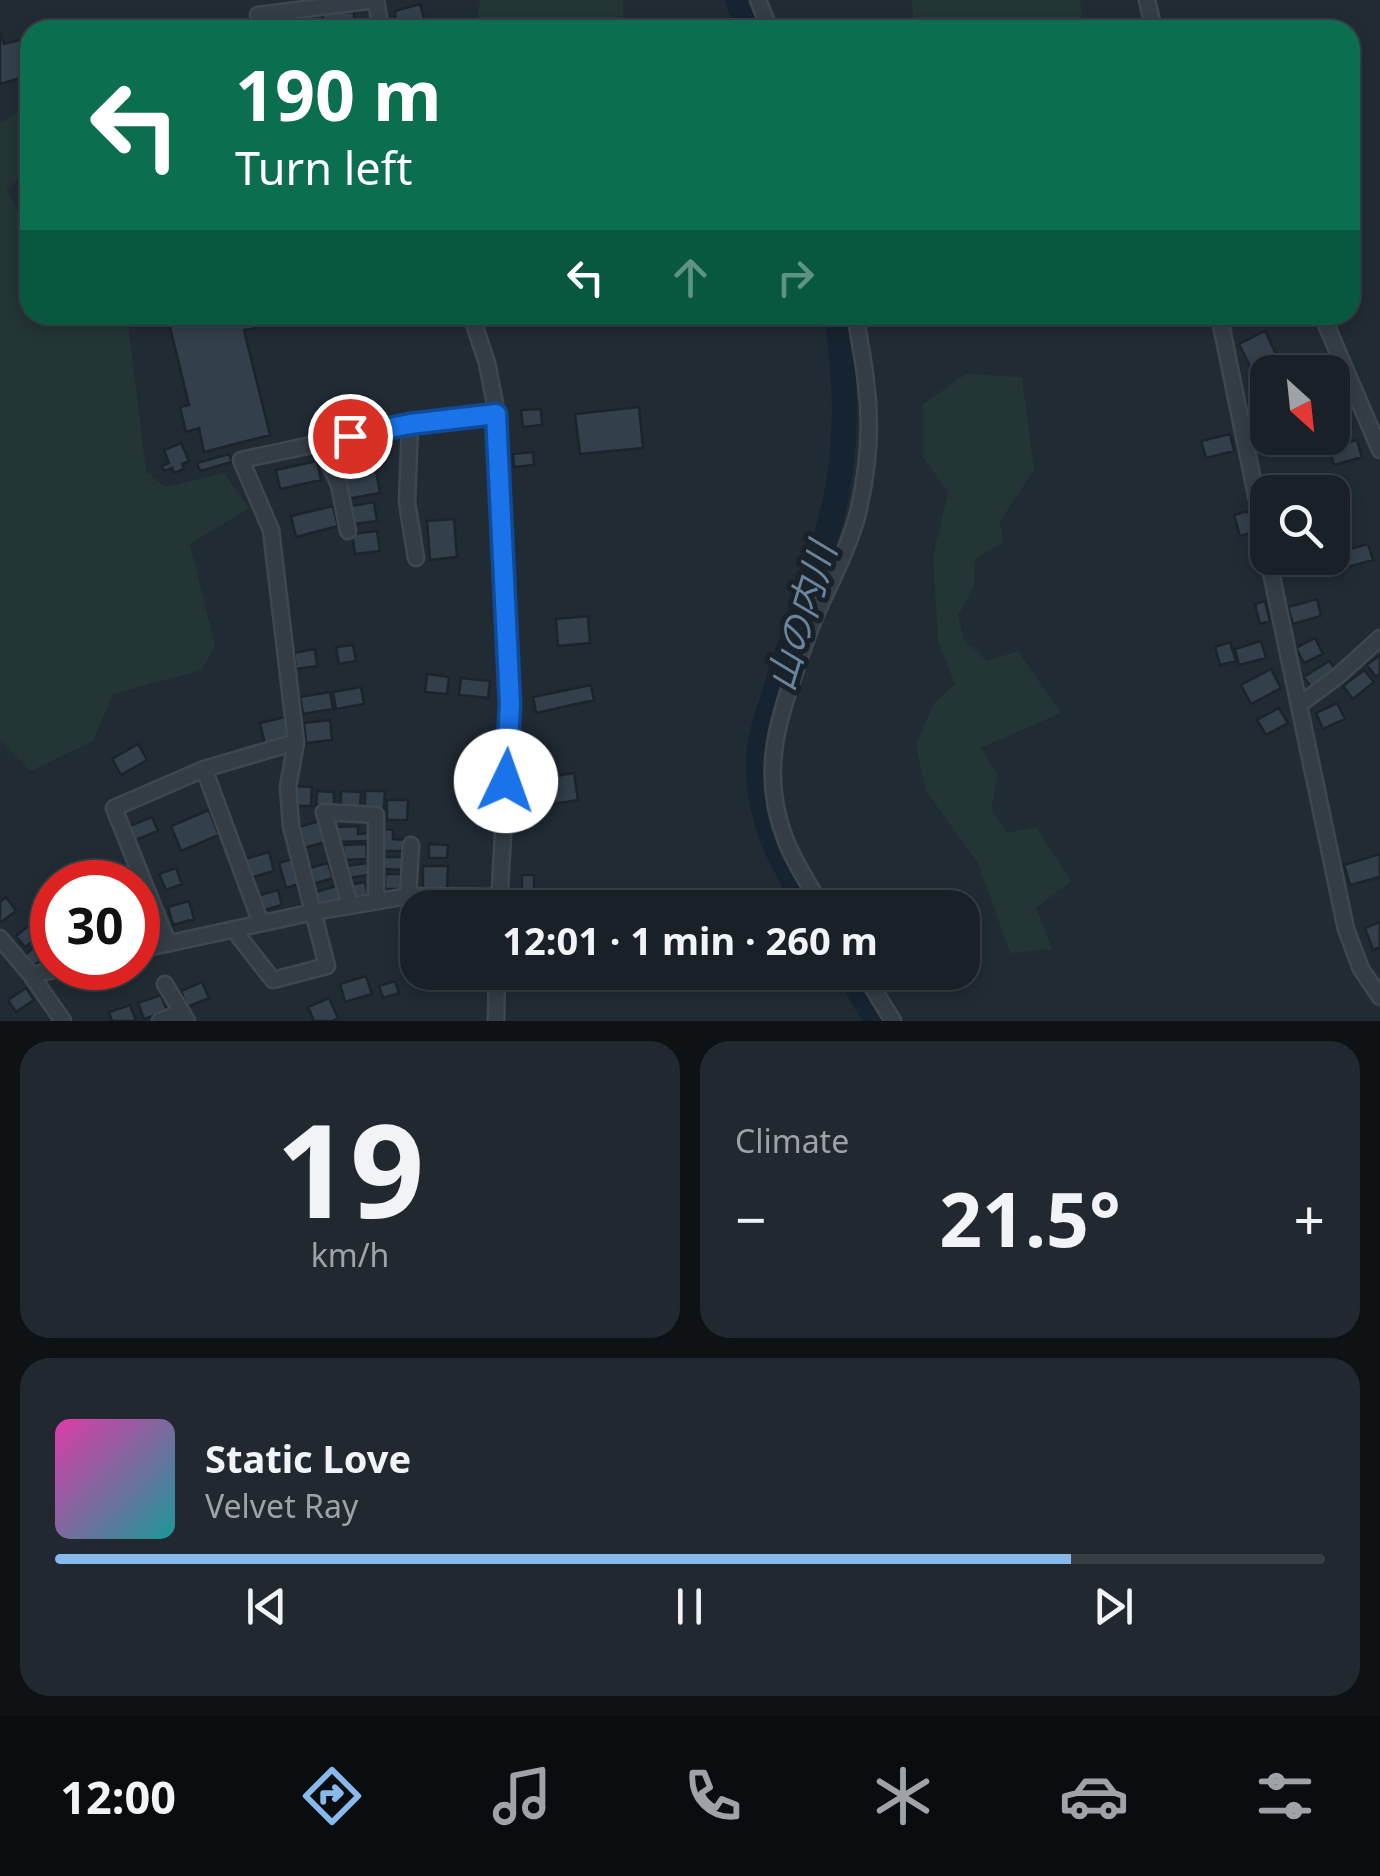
<!DOCTYPE html>
<meta charset="utf-8">
<style>
body{margin:0;font-family:"Noto Sans","Noto Sans JP",sans-serif;background:#22282f;color:#f1f3f6;height:100vh;display:flex;flex-direction:column;font-size:38px;white-space:nowrap}
*{box-sizing:border-box;margin:0}
p{font-size:32px;color:#9fa3a7}
.icon{flex:none;width:55px;height:55px;fill:none;stroke:currentColor;stroke-width:2;stroke-linecap:round;stroke-linejoin:round}
.map{position:relative;height:1021px;overflow:hidden}
.sheet{display:flex;flex-direction:column;gap:20px;padding:20px;background:#0e1215;flex:1}
.sheet>*{flex:none}
.guide{position:absolute;left:20px;top:20px;width:1340px;height:305px;border-radius:30px;box-shadow:0 5px 15px #0003,0 0 0 2px #373e44;background:#0b6e4f;color:#fff;overflow:hidden}
.needle{width:65px;rotate:153deg}
.controls{position:absolute;left:1250px;top:355px;display:grid;gap:20px}
.controls a{display:grid;place-items:center;width:100px;height:100px;border-radius:20px;background:#192027;box-shadow:0 5px 15px #0003,0 0 0 2px #373e44;font-size:50px}
.speed{position:absolute;left:30px;top:860px;display:flex;gap:20px;font-size:50px;font-weight:700;text-align:center}
.speed>*{display:grid;place-content:center;width:130px;height:130px;border-radius:50%;background:#192027;box-shadow:0 5px 15px #0003,0 0 0 2px #373e44;line-height:1}
.speed .limit{border:15px solid #d22;background:#fff;color:#111}
.pin{position:absolute;display:grid;place-items:center;width:85px;height:85px;color:#fff;margin:-42px;border:5px solid #fff;border-radius:50%;box-shadow:0 2px 10px #0007}
.me{position:absolute;width:110px;margin:-55px;rotate:3deg;stroke-linejoin:round;filter:drop-shadow(0 0 8px #0008)}
.turn{display:flex;align-items:center;gap:35px;height:210px;padding:0 50px;font-size:45px}
.turn .icon{width:130px;height:130px;stroke-width:2.5}
.turn b{display:block;font-size:70px;line-height:85px}
.lanes{display:flex;align-items:center;height:95px;padding:0 50px;background:#0003;justify-content:center;gap:50px;direction:ltr}
.lanes .off{opacity:.35}
.big{font-size:75px;font-weight:700;line-height:1.1}
.sheet .card{flex:1;display:flex;flex-direction:column;justify-content:center;gap:15px;min-width:0;padding:0 35px;border-radius:30px;background:#22282f}
.sheet .dial{align-items:center;gap:0}
.dial b{font-size:130px;line-height:1}
.song{display:flex;align-items:center;gap:30px}
.cover{width:120px;height:120px;border-radius:15px;background:linear-gradient(135deg,hsl(320 70% 55%),hsl(180 70% 35%))}
.played{height:10px;border-radius:5px;background:linear-gradient(90deg,#88b9ed 80%,#373e44 80%)}
.keys{display:flex;justify-content:space-around;direction:ltr}
.heat{display:flex;justify-content:space-between;align-items:center;font-size:55px;direction:ltr}
.sheet .tiles{flex:1;display:grid;gap:20px;grid-template-columns:1fr 1fr}
.card:last-child{grid-column:span 2}
.trip{position:absolute;left:400px;top:890px;width:580px;height:100px;border-radius:30px;background:#192027;box-shadow:0 5px 15px #0003,0 0 0 2px #373e44;font-weight:700;line-height:100px;text-align:center}
.tabs{display:flex;height:160px;justify-content:space-around;align-items:center;background:#0a0d10;color:#9fa3a7}
.tabs .icon{width:70px;height:70px}
.tabs .current{color:#88b9ed}
.tabs b{font-size:45px;color:#f1f3f6}
.map>svg:first-child{display:block}
.green{fill:#233535}
.lines{fill:none;stroke-linecap:round;stroke-linejoin:round}
.river{stroke:#162330;stroke-width:25}
.building{fill:#333f4b;stroke:#1c242b;stroke-width:2.5}
.minor-casing{stroke:#3e464e;stroke-width:19}
.minor{stroke:#343d45;stroke-width:14}
.route-casing{stroke:#114b97;stroke-width:25}
.route{stroke:#1a73e8;stroke-width:18}
.labels{text-anchor:middle;dominant-baseline:central;stroke-width:10;stroke-linejoin:round;paint-order:stroke}
.water-label{font-size:38px;font-style:italic;fill:#6a859e;stroke:#1a2229}
</style>
<div class="map">
<svg width="1380" height="1021" viewBox="0 0 1380 1021">
<rect width="100%" height="100%" fill="#212b34"/>
<path class="green" d="M480,0H623L624,30H476Z
M911,0H1080L1082,17L1050,30H915Z
M30,102V167L7,190L30,236V315H127L146,471L165,487L224,473L249,508L190,544L215,645L202,670L113,694L93,741L31,771L0,741V124Z
M966,374L1022,377L1034,470L1000,521L1003,542L975,559L974,588L958,615L964,640L987,661L1018,651L1061,713L980,748L998,774L991,809L1007,833L1036,827L1071,881L1036,908L1052,949L1010,953L978,863L926,791L916,746L933,704L955,684L938,642L933,556L948,492L923,457V404Z"/>
<g class="lines">
<path class="river" d="M738,0L749,30
M808,908C793,879 774,850 766,819C760,798 757,772 759,751C761,731 769,711 775,692C792,631 818,572 833,511C849,441 846,386 837,315
M848,972L877,1021"/>
</g>
<path class="building" d="M420,4L424,18L417,20L419,25L412,27V30H396L395,11Z
M354,12V29L324,30L323,13Z
M306,18L307,30H278L277,21Z
M0,32L4,44L28,38L30,75L0,84Z
M167,315H251L254,328L244,330L270,435L204,452L199,428L186,432L180,407L189,405Z
M1265,331L1277,356L1251,368L1239,344Z
M1260,400L1265,415L1249,419L1246,404Z
M639,407L643,448L580,454L575,414Z
M541,409L542,425L523,427L521,410Z
M1268,428V438H1299L1268,446L1264,429Z
M1230,434L1234,451L1206,458L1201,441Z
M1357,440L1362,457L1334,465L1329,447Z
M181,443L189,461L182,464L184,469L174,473L172,468L164,471L162,466L169,463L164,450Z
M533,452L534,465L514,467L513,454Z
M229,454L232,462L200,471L197,463Z
M317,461L321,480L280,489L276,470Z
M376,471L380,493L347,499L343,477Z
M374,502L377,521L353,524L351,506Z
M333,506L338,526L296,537L291,516Z
M1248,511L1254,532L1240,536L1234,515Z
M454,519L457,557L430,560L427,521Z
M377,531L380,551L355,554L352,534Z
M1368,544L1373,560L1344,568L1339,552Z
M1317,599L1321,616L1293,624L1288,607Z
M1265,601L1270,621L1260,624L1255,604Z
M588,616L590,643L558,646L556,619Z
M1315,638L1323,654L1304,663L1296,648Z
M1261,641L1266,658L1239,665L1235,649Z
M1230,642L1236,661L1220,665L1215,647Z
M353,645L356,661L339,664L336,647Z
M315,649L317,666L296,669L294,653Z
M1380,655V674L1376,677L1367,665Z
M1329,661L1336,670L1311,687L1304,677Z
M1271,669L1281,688L1251,704L1241,685Z
M1364,670L1374,682L1353,699L1343,686Z
M427,674L449,677L447,694L425,692Z
M461,678L490,681L488,698L459,695Z
M591,685L594,700L536,713L533,697Z
M361,687L364,704L336,709L333,692Z
M330,692L333,709L303,714L300,697Z
M1337,703L1345,719L1323,729L1316,713Z
M1279,708L1288,723L1266,735L1257,720Z
M285,717L290,738L265,744L260,723Z
M330,720L332,740L306,743L304,723Z
M138,744L147,760L121,775L112,759Z
M574,773L578,800L547,805L544,778Z
M526,785H543L544,807H526Z
M294,786L312,787L311,806H293Z
M317,791L334,792V805H316Z
M341,791L361,792L360,808H341Z
M365,791H385L384,809L365,808Z
M387,800H408L407,820H387Z
M209,810L219,835L181,851L171,826Z
M152,817L158,831L133,841L127,827Z
M320,821L325,842L304,848L298,827Z
M358,826V834L369,833L370,841L336,842L335,827Z
M383,829L393,830V839L406,840V851H382Z
M366,844L367,859L344,860L343,845Z
M429,844L448,845L447,858H429Z
M269,852L274,871L250,878L245,859Z
M1380,854V877L1350,885L1344,865Z
M381,857H403V870L381,869Z
M292,859L299,884L286,888L279,863Z
M328,863L333,878L313,884L309,868Z
M367,863L369,875L348,878L346,866Z
M423,866H448L447,889L423,888Z
M176,868L182,884L166,890L159,874Z
M385,874H401V889H385Z
M522,875H534V890H522Z
M365,882L368,897L351,899L349,885Z
M336,886L340,900L320,905L316,892Z
M278,890L282,905L262,911L257,896Z
M6,897L16,911L0,923V902Z
M189,901L194,919L173,925L168,907Z
M33,922L42,934L25,947L16,936Z
M1380,922V947L1373,950L1365,928Z
M52,934V961L48,955L32,967L23,956Z
M366,976L372,994L345,1002L340,984Z
M395,981L399,993L383,998L379,986Z
M202,982L209,998L187,1007L181,991Z
M26,988L34,1000L16,1012L8,1000Z
M161,995L167,1011L144,1019L138,1003Z
M329,998L338,1018L332,1021H314L308,1007Z
M130,1005L136,1021H112L109,1012Z"/>
<g class="lines">
<g class="minor-casing">
<path id="minor" d="M376,0L381,30
M758,0L770,30
M1147,0L1154,30
M258,15L376,0
M471,315L487,363L497,414L510,704L499,908
M1219,315L1268,553
M1322,315L1380,450
M410,424L407,502L416,558
M320,443L339,485L348,531
M1268,558L1346,929L1361,969L1380,997
M1299,705L1338,676L1380,638
M204,769L261,923
M408,896L411,845
M350,906L324,812L376,815V901
M823,908C810,886 795,864 786,841C761,778 775,729 796,669C803,650 809,630 817,612C832,579 849,547 858,513C868,470 872,426 866,383C864,360 858,338 856,315
M233,929L273,980L327,966L291,826L288,787L296,742L271,530L241,460L410,424L497,414
M0,938L31,975L63,1021
M168,943L114,808L204,769L296,742
M138,950L314,912L408,896L499,897
M863,972L893,1021
M31,975L63,968
M165,984L187,1021
M160,1021L182,1012
M496,1021L497,972"/>
</g>
<use href="#minor" class="minor"/>
</g>
<g class="lines">
<g class="route-casing">
<path id="route" d="M350,436L410,424L496,414L510,704L506,781"/>
</g>
<use href="#route" class="route"/>
</g>
<g class="labels">
<g class="water-label">
<text transform="translate(800 616) rotate(-73)">山の内川</text>
</g>
</g>
</svg>
<div class="controls">
<a><svg class="needle" viewBox="-14 -14 28 28"><path d="M0-13l5 13h-10z" fill="#e53935"/><path d="M0 13l5-13h-10z" fill="#9fa3a7"/></svg></a>
<a><svg class="icon" aria-label="search" viewBox="0 0 24 24"><circle cx="10" cy="10" r="6"/><path d="M15 15l6 6"/></svg></a>
</div>
<div class="speed"><div class="limit">30</div></div>
<div class="pin" style="left:350px;top:436px;background:#d93025"><svg class="icon" aria-label="arrive" viewBox="0 0 24 24"><path d="M6 21V4h12l-3 4 3 4H6"/></svg></div>
<svg class="me" style="left:506px;top:781px" viewBox="-20 -20 40 40"><circle r="19" fill="#fff"/><path d="M0-13L10 11 0 6-10 11z" fill="#1a73e8"/></svg>
<div class="trip">12:01 · 1 min · 260 m</div>
<div class="guide">
<div class="turn"><svg class="icon" aria-label="left" viewBox="0 0 24 24"><path d="M17 20v-9H6M10 6l-5 5 5 5"/></svg><div><b>190 m</b>Turn left</div></div>
<div class="lanes"><svg class="icon" aria-label="left" viewBox="0 0 24 24"><path d="M17 20v-9H6M10 6l-5 5 5 5"/></svg><svg class="icon off" aria-label="ahead" viewBox="0 0 24 24"><path d="M12 20V5M6 11l6-6 6 6"/></svg><svg class="icon off" aria-label="right" viewBox="0 0 24 24"><path d="M7 20v-9h11M14 6l5 5-5 5"/></svg></div>
</div>
</div>
<section class="sheet">
<div class="tiles">
<div class="card dial"><b>19</b><p>km/h</p></div>
<div class="card"><p>Climate</p>
<div class="heat"><a>−</a><b class="big">21.5°</b><a>+</a></div>
</div>
<div class="card">
<div class="song"><i class="cover"></i><div><b>Static Love</b><p>Velvet Ray</p></div></div>
<div class="played"></div>
<div class="keys"><svg class="icon" aria-label="previous" viewBox="0 0 24 24"><path d="M18 5L8 12l10 7zM5 5v14"/></svg><svg class="icon" aria-label="pause" viewBox="0 0 24 24"><path d="M8 5v14M16 5v14"/></svg><svg class="icon" aria-label="next" viewBox="0 0 24 24"><path d="M6 5l10 7-10 7zM19 5v14"/></svg></div>
</div>
</div>
</section>
<nav class="tabs">
<b>12:00</b>
<svg class="icon current" aria-label="directions" viewBox="0 0 24 24"><path d="M12 3l9 9-9 9-9-9zM9 14v-3h6M13 9l2 2-2 2"/></svg>
<svg class="icon" aria-label="music" viewBox="0 0 24 24"><path d="M9 18V5l10-2v13"/><circle cx="6" cy="18" r="3"/><circle cx="16" cy="16" r="3"/></svg>
<svg class="icon" aria-label="phone" viewBox="0 0 24 24"><path d="M5 4h4l2 5-3 2q2 4 5 5l2-3 5 2v4C11 20 4 13 5 4z"/></svg>
<svg class="icon" aria-label="climate" viewBox="0 0 24 24"><path d="M12 3v18M4 7l16 10M4 17L20 7"/></svg>
<svg class="icon" aria-label="car" viewBox="0 0 24 24"><path d="M5 17H2v-5l4-1 3-4h7l3 4 3 1v5h-3M9 17h6M6 11h13"/><circle cx="7" cy="17" r="2"/><circle cx="17" cy="17" r="2"/></svg>
<svg class="icon" aria-label="filters" viewBox="0 0 24 24"><path d="M4 7h16M4 17h16"/><circle cx="9" cy="7" r="2"/><circle cx="15" cy="17" r="2"/></svg>
</nav>
